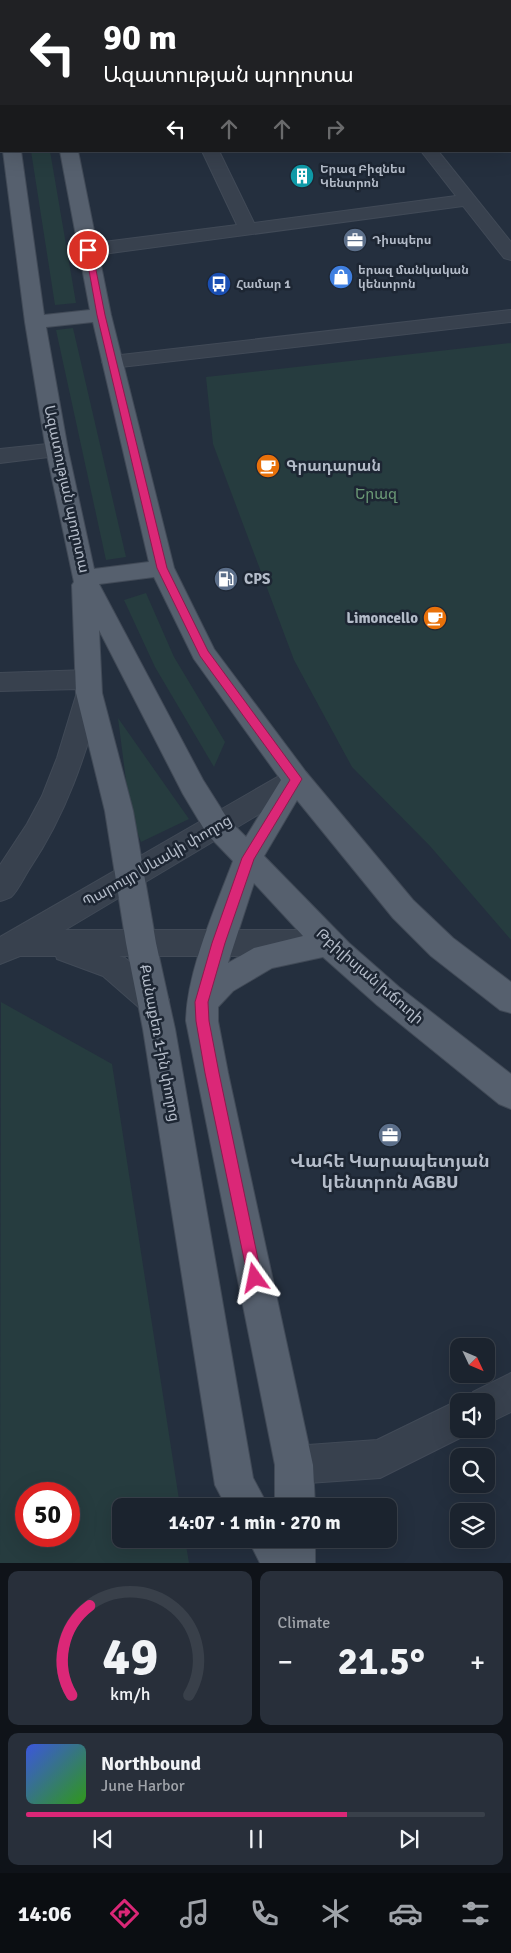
<!DOCTYPE html>
<meta charset="utf-8">
<style>
body{margin:0;font-family:Signika,"Noto Sans Armenian",sans-serif;background:#282f3a;color:#f1f3f6;height:100vh;display:flex;flex-direction:column;font-size:19px;white-space:nowrap}
*{box-sizing:border-box;margin:0}
p{font-size:16px;color:#a0a4aa}
.icon{flex:none;width:28px;height:28px;fill:none;stroke:currentColor;stroke-width:2;stroke-linecap:round;stroke-linejoin:round}
.map{position:relative;height:1563px;overflow:hidden}
.details{display:flex;flex-direction:column;gap:8px;padding:8px;background:#0f1319;flex:1}
.details>*{flex:none}
.top-card{position:absolute;left:0px;top:0px;width:511px;height:152px;box-shadow:0 5px 20px #0002,0 0 0 1px #39404a;background:#202124;color:#fff;overflow:hidden}
.needle{width:32px;rotate:134deg}
.fabs{position:absolute;left:450px;top:1338px;display:grid;gap:10px}
.fabs a{display:grid;place-items:center;width:45px;height:45px;border-radius:10px;background:#1b232e;box-shadow:0 5px 20px #0002,0 0 0 1px #39404a;font-size:25px}
.speed{position:absolute;left:15px;top:1482px;display:flex;gap:10px;font-size:25px;font-weight:700;text-align:center}
.speed>*{display:grid;place-content:center;width:65px;height:65px;border-radius:50%;background:#1b232e;box-shadow:0 5px 20px #0002,0 0 0 1px #39404a;line-height:1}
.speed .limit{border:8px solid #d22;background:#fff;color:#111}
.pin{position:absolute;display:grid;place-items:center;width:42px;height:42px;color:#fff;margin:-21px;border:2px solid #fff;border-radius:50%;box-shadow:0 1px 5px #0007}
.me{position:absolute;width:55px;margin:-28px;rotate:348deg;stroke-linejoin:round;filter:drop-shadow(0 0 4px #0008)}
.turn{display:flex;align-items:center;gap:18px;height:105px;padding:0 20px;font-size:22px}
.turn .icon{width:65px;height:65px;stroke-width:2.5}
.turn b{display:block;font-size:35px;line-height:42px}
.lanes{display:flex;align-items:center;height:48px;padding:0 20px;background:#0003;justify-content:center;gap:25px;direction:ltr}
.lanes .off{opacity:.35}
.big{font-size:38px;font-weight:700;line-height:1.1}
.details .tile{flex:1;display:flex;flex-direction:column;justify-content:center;gap:8px;min-width:0;padding:0 18px;border-radius:10px;background:#282f3a}
.details .dial{align-items:center;gap:0}
.dial svg{height:130px;overflow:visible;fill:none;stroke:#39404a;stroke-width:7;stroke-linecap:round;text-anchor:middle}
.dial text{fill:#f1f3f6;stroke:none}
.song{display:flex;align-items:center;gap:15px}
.cover{width:60px;height:60px;border-radius:8px;background:linear-gradient(135deg,hsl(230 70% 55%),hsl(110 70% 35%))}
.played{height:5px;border-radius:2px;background:linear-gradient(90deg,#db2777 70%,#39404a 70%)}
.keys{display:flex;justify-content:space-around;direction:ltr}
.heat{display:flex;justify-content:space-between;align-items:center;font-size:28px;direction:ltr}
.details .tiles{flex:1;display:grid;gap:8px;grid-template-columns:1fr 1fr}
.tile:last-child{grid-column:span 2}
.trip{position:absolute;left:112px;top:1498px;width:285px;height:50px;border-radius:10px;background:#1b232e;box-shadow:0 5px 20px #0002,0 0 0 1px #39404a;font-weight:700;line-height:50px;text-align:center}
.menu{display:flex;height:80px;justify-content:space-around;align-items:center;background:#0b0e12;color:#a0a4aa}
.menu .icon{width:35px;height:35px}
.menu .current{color:#db2777}
.menu b{font-size:22px;color:#f1f3f6}
.map>svg:first-child{display:block}
.green{fill:#263c3f;fill-rule:evenodd}
.lines{fill:none;stroke-linecap:round;stroke-linejoin:round}
.minor-casing{stroke:#414a57;stroke-width:2}
.major-casing{stroke:#414a57;stroke-width:2}
.minor{fill:#38414e;fill-rule:evenodd}
.major{fill:#56606e;fill-rule:evenodd}
.route{fill:#db2777;stroke:#8e194d}
.labels{text-anchor:middle;dominant-baseline:central;stroke-width:5;stroke-linejoin:round;paint-order:stroke}
.far-poi-label{font-size:12px;font-weight:bold;fill:#b4bcc9;stroke:#1d2633;text-anchor:start}
.poi-label{font-size:15px;font-weight:bold;fill:#b4bcc9;stroke:#1d2633;text-anchor:start}
.street-label{font-size:15px;fill:#b4bcc9;stroke:#1d2633}
.park-label{font-size:15px;fill:#6b9a76;stroke:#1d2633}
.near-poi-label{font-size:18px;font-weight:bold;fill:#b4bcc9;stroke:#1d2633}
</style>
<div class="map">
<svg width="511" height="1563" viewBox="0 0 511 1563">
<rect width="100%" height="100%" fill="#242f3e"/>
<path class="green" d="M31,151H50L76,303L55,305Z
M73,328L126,557L106,560L56,330Z
M511,343V940L430,846L352,767L294,660L213,444L206,377Z
M146,593L174,657L225,742L214,767L155,667L124,600Z
M118,718L189,819L141,842L130,812Z
M1,1002L112,1064L180,1506H121V1539H185L189,1563H0ZM26,1494H69V1536H26Z"/>
<g class="lines">
<g class="minor-casing">
<path id="minor" d="M167,0H181V1H167Z
M270,0H285V1H271Z
M461,0H475V1H461Z
M510,53H511V63H510Z
M0,109H1V119H0Z
M202,151H219L254,223L456,196L421,151H438L511,242V260L504,258L463,206L88,256L81,254L79,250L81,246L88,244L237,225Z
M511,310V322L112,368L105,366L102,362L105,358L112,356Z
M57,443L65,445L68,450L65,455L0,463V449Z
M88,670L97,672L101,679L96,686L102,693C86,756 66,814 30,868C24,877 18,891 11,897C8,899 3,900 0,901V865L27,824L42,796L57,758L78,689L0,691V673Z
M296,768L306,772L310,779L306,786L65,930H311L322,934L326,943L322,952L311,956H119L125,958L164,990L169,1000L164,1010L153,1013L142,1010L103,976L57,959L56,956H20L0,964V937L286,772Z
M511,1373V1412L486,1424V1401H469L473,1392Z
M459,1400L462,1401H459V1429H474L472,1432L380,1478L294,1484L280,1479L275,1465L280,1451L294,1446L377,1440Z"/>
</g>
<g class="major-casing">
<path id="major" d="M33,0H47V1H33Z
M0,76L1,77V95H0Z
M3,151H21L44,315L90,310L60,151H78L111,315L174,568L214,649L306,772L413,900L453,938L511,982V1013L500,1010L431,956L393,918L297,800L264,856L349,943L399,987L511,1074V1109L499,1104L377,1005L323,957L272,968L233,991L218,1007V1021L228,1073L313,1465L315,1506H275V1465L186,1021C187,971 215,909 233,861L207,834L183,794L99,630L102,693L133,811L156,943L175,1029L253,1478L268,1506H226L215,1485L143,1029L126,943L105,811L76,693L72,585L74,582L46,450L25,322ZM93,322L149,562L94,569L68,450L46,327ZM154,577L194,659L281,780L246,837L227,818L203,780L99,584ZM254,883L303,936L254,948L228,963Z
M248,1539H315V1563H260Z"/>
</g>
<use href="#minor" class="minor"/>
<use href="#major" class="major"/>
</g>
<path class="route" d="M85,248L92,250L105,315L167,568L208,651L302,779L254,859L225,943L208,1002L209,1021L219,1073L262,1278L260,1283L255,1286L250,1283L248,1278L205,1073L196,1021L195,1002L212,943L242,858L290,780L200,656L157,568L97,315Z"/>
<defs>
<g id="building-disc" transform="scale(1.25)"><circle r="9.5" fill="#0f9aa8" stroke="#1d2633"/><path d="M-4-6H4V6H1V3H-1V6H-4ZM-2.5-4.3h1.7v1.8h-1.7ZM.8-4.3h1.7v1.8H.8ZM-2.5-1h1.7V.8h-1.7ZM.8-1h1.7V.8H.8Z" fill="#fff"/></g>
<g id="office-disc" transform="scale(1.25)"><circle r="9.5" fill="#5c6f8a" stroke="#1d2633"/><path d="M-6-3h4V-5.5h4V-3h4V5H-6ZM-1-4.5V-3h2v-1.5ZM-6 0V1H6V0Z" fill="#fff"/></g>
<g id="shop-disc" transform="scale(1.25)"><circle r="9.5" fill="#3f7fe0" stroke="#1d2633"/><path d="M-5-2.5h2.3a2.7 3.5 0 0 1 5.4 0H5L5.5 6h-11ZM-1.5-2.5h3a1.5 2.3 0 0 0-3 0Z" fill="#fff"/></g>
<g id="bus-disc" transform="scale(1.25)"><circle r="9.5" fill="#1a4fb4" stroke="#1d2633"/><path d="M-5-6H5V4H4V6H2V4H-2V6H-4V4H-5ZM-3.5-4V0h7V-4ZM-3.5 1.2v1.5H-2V1.2ZM2 1.2v1.5H3.5V1.2Z" fill="#fff"/></g>
<g id="cafe-disc" transform="scale(1.25)"><circle r="9.5" fill="#e8710a" stroke="#1d2633"/><path d="M-5.5-4.5H6V0H3Q3 3.5 0 3.5H-2.5Q-5.5 3.5-5.5 0ZM3-3.2v2h1.7v-2ZM-6 4.5H4V6H-6Z" fill="#fff"/></g>
<g id="fuel-disc" transform="scale(1.25)"><circle r="9.5" fill="#5c6f8a" stroke="#1d2633"/><path d="M-5.5-6h7V0h2V4h1.3V-2.5L3-4.5l.8-.8L6-3V5H2.5V1h-1V6h-7ZM-4.2-4.7v3.2H.2V-4.7Z" fill="#fff"/></g>
</defs>
<g fill-rule="evenodd">
<use href="#building-disc" x="302" y="176"/>
<use href="#office-disc" x="355" y="240"/>
<use href="#shop-disc" x="341" y="277"/>
<use href="#bus-disc" x="219" y="284"/>
<use href="#cafe-disc" x="268" y="466"/>
<use href="#fuel-disc" x="226" y="579"/>
<use href="#cafe-disc" x="435" y="618"/>
<use href="#office-disc" x="390" y="1135"/>
</g>
<g class="labels">
<g class="far-poi-label">
<text x="320" y="169">Երազ Բիզնես<tspan x="320" dy="14">Կենտրոն</tspan></text>
<text x="372" y="240">Դիսպերս</text>
<text x="358" y="270">երազ մանկական<tspan x="358" dy="14">կենտրոն</tspan></text>
<text x="236" y="284">Համար 1</text>
</g>
<g class="poi-label">
<text x="286" y="466">Գրադարան</text>
<text x="244" y="579">CPS</text>
<text x="418" y="618" text-anchor="end">Limoncello</text>
</g>
<g class="street-label">
<text transform="translate(67 489) rotate(78)">Ազատության պողոտա</text>
<text transform="translate(157 861) rotate(-30)">Պարույր Սևակի փողոց</text>
<text transform="translate(370 976) rotate(41)">Թբիլիսյան խճուղի</text>
<text transform="translate(160 1043) rotate(79)">Քանաքեռ 1-ին փողոց</text>
</g>
<g class="park-label">
<text x="376" y="494">Երազ</text>
</g>
<g class="near-poi-label">
<text x="390" y="1161">Վահե Կարապետյան<tspan x="390" dy="21">կենտրոն AGBU</tspan></text>
</g>
</g>
</svg>
<div class="fabs">
<a><svg class="needle" viewBox="-14 -14 28 28"><path d="M0-13l5 13h-10z" fill="#e53935"/><path d="M0 13l5-13h-10z" fill="#a0a4aa"/></svg></a>
<a><svg class="icon" aria-label="sound" viewBox="0 0 24 24"><path d="M4 9h4l5-4v14l-5-4H4zM17 9q2 3 0 6"/></svg></a>
<a><svg class="icon" aria-label="search" viewBox="0 0 24 24"><circle cx="10" cy="10" r="6"/><path d="M15 15l6 6"/></svg></a>
<a><svg class="icon" aria-label="layers" viewBox="0 0 24 24"><path d="M12 4l9 5-9 5-9-5zM3 14l9 5 9-5"/></svg></a>
</div>
<div class="speed"><div class="limit">50</div></div>
<div class="pin" style="left:88px;top:250px;background:#d93025"><svg class="icon" aria-label="arrive" viewBox="0 0 24 24"><path d="M6 21V4h12l-3 4 3 4H6"/></svg></div>
<svg class="me" style="left:255px;top:1278px" viewBox="-20 -20 40 40"><path d="M0-17L14 15 0 8-14 15z" fill="#db2777" stroke="#fff" stroke-width="4"/></svg>
<div class="trip">14:07 · 1 min · 270 m</div>
<div class="top-card">
<div class="turn"><svg class="icon" aria-label="left" viewBox="0 0 24 24"><path d="M17 20v-9H6M10 6l-5 5 5 5"/></svg><div><b>90 m</b>Ազատության պողոտա</div></div>
<div class="lanes"><svg class="icon" aria-label="left" viewBox="0 0 24 24"><path d="M17 20v-9H6M10 6l-5 5 5 5"/></svg><svg class="icon off" aria-label="ahead" viewBox="0 0 24 24"><path d="M12 20V5M6 11l6-6 6 6"/></svg><svg class="icon off" aria-label="ahead" viewBox="0 0 24 24"><path d="M12 20V5M6 11l6-6 6 6"/></svg><svg class="icon off" aria-label="right" viewBox="0 0 24 24"><path d="M7 20v-9h11M14 6l5 5-5 5"/></svg></div>
</div>
</div>
<section class="details">
<div class="tiles">
<div class="tile dial"><svg viewBox="0 0 100 80">
<path d="M14 69A42 42 0 1 1 86 69"/>
<path d="M14 69A42 42 0 0 1 25 14" stroke="#db2777"/>
<text x="50" y="56" font-size="32" font-weight="700">49</text>
<text x="50" y="72" font-size="11">km/h</text>
</svg></div>
<div class="tile"><p>Climate</p>
<div class="heat"><a>−</a><b class="big">21.5°</b><a>+</a></div>
</div>
<div class="tile">
<div class="song"><i class="cover"></i><div><b>Northbound</b><p>June Harbor</p></div></div>
<div class="played"></div>
<div class="keys"><svg class="icon" aria-label="previous" viewBox="0 0 24 24"><path d="M18 5L8 12l10 7zM5 5v14"/></svg><svg class="icon" aria-label="pause" viewBox="0 0 24 24"><path d="M8 5v14M16 5v14"/></svg><svg class="icon" aria-label="next" viewBox="0 0 24 24"><path d="M6 5l10 7-10 7zM19 5v14"/></svg></div>
</div>
</div>
</section>
<nav class="menu">
<b>14:06</b>
<svg class="icon current" aria-label="directions" viewBox="0 0 24 24"><path d="M12 3l9 9-9 9-9-9zM9 14v-3h6M13 9l2 2-2 2"/></svg>
<svg class="icon" aria-label="music" viewBox="0 0 24 24"><path d="M9 18V5l10-2v13"/><circle cx="6" cy="18" r="3"/><circle cx="16" cy="16" r="3"/></svg>
<svg class="icon" aria-label="phone" viewBox="0 0 24 24"><path d="M5 4h4l2 5-3 2q2 4 5 5l2-3 5 2v4C11 20 4 13 5 4z"/></svg>
<svg class="icon" aria-label="climate" viewBox="0 0 24 24"><path d="M12 3v18M4 7l16 10M4 17L20 7"/></svg>
<svg class="icon" aria-label="car" viewBox="0 0 24 24"><path d="M5 17H2v-5l4-1 3-4h7l3 4 3 1v5h-3M9 17h6M6 11h13"/><circle cx="7" cy="17" r="2"/><circle cx="17" cy="17" r="2"/></svg>
<svg class="icon" aria-label="filters" viewBox="0 0 24 24"><path d="M4 7h16M4 17h16"/><circle cx="9" cy="7" r="2"/><circle cx="15" cy="17" r="2"/></svg>
</nav>
